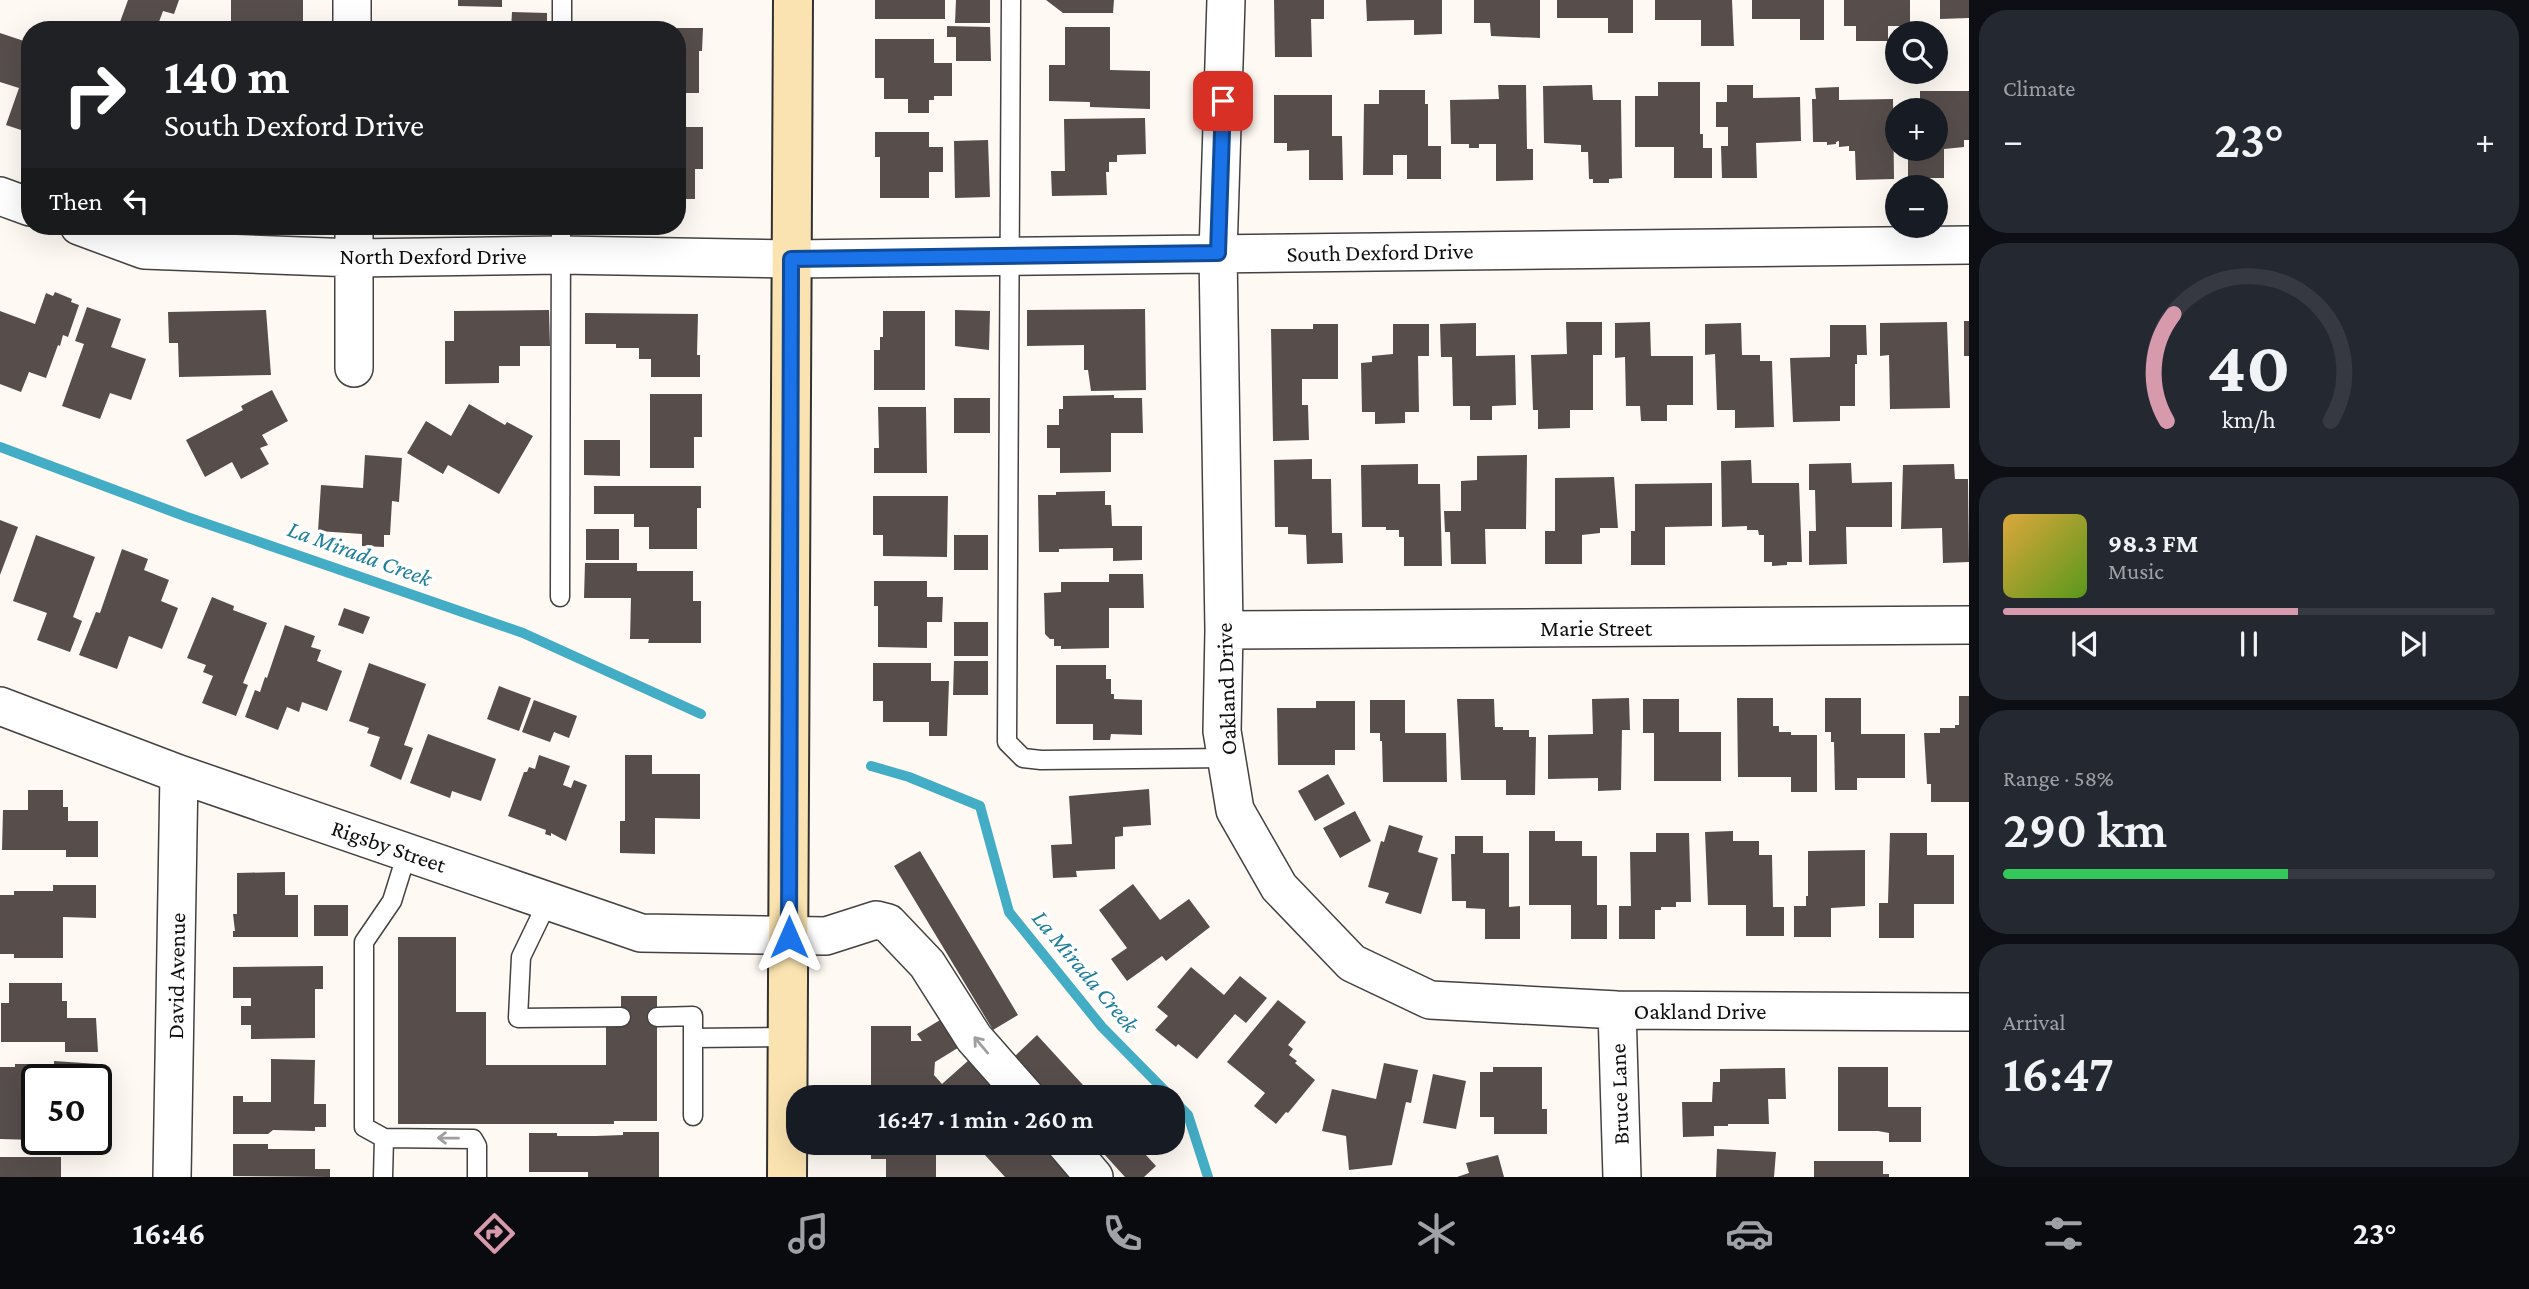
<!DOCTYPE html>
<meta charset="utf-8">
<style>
body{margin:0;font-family:"Crimson Pro",serif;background:#242831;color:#f1f3f6;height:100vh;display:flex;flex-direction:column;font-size:26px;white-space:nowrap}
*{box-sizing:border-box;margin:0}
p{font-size:23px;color:#9ea1a6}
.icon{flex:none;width:38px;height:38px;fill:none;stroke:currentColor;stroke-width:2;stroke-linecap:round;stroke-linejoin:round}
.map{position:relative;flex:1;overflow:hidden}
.side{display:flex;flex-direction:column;gap:10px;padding:10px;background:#0d0f14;width:560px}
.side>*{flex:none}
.hud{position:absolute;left:21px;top:21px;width:665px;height:214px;border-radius:28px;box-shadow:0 7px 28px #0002;background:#202124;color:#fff;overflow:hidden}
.controls{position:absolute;left:1885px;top:21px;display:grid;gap:14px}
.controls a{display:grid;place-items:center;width:63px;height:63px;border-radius:50%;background:#171b24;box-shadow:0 7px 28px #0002;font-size:35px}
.speed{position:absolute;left:21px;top:1064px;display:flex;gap:14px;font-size:35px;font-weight:700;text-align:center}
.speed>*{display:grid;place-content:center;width:91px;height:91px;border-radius:50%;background:#171b24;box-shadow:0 7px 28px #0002;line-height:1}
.speed .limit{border:4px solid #111;border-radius:10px;background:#fff;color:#111}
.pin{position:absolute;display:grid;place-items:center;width:60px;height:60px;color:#fff;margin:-30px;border-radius:14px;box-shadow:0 4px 10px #0006}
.me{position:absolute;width:77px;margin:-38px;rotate:0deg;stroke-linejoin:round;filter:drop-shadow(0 0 5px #0008)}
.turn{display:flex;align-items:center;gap:24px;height:147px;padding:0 28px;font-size:32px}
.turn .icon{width:91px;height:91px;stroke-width:2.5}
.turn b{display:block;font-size:49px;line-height:60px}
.then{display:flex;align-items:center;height:66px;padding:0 28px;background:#0003;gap:14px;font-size:26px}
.big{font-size:52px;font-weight:600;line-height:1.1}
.side .widget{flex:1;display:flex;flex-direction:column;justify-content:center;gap:10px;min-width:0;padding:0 24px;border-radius:28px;background:#242831}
.side .dial{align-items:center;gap:0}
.dial svg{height:182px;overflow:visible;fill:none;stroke:#363941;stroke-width:7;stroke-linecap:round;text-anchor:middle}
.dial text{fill:#f1f3f6;stroke:none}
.song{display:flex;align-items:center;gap:21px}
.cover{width:84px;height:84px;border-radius:10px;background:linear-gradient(135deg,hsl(40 70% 55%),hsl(90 70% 35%))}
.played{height:7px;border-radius:4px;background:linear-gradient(90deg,#d79aac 60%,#363941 60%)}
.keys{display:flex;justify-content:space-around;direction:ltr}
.heat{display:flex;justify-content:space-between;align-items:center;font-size:38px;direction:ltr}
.charge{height:10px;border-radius:5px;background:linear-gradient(90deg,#34c759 58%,#363941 0)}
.trip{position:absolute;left:786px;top:1085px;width:399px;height:70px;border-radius:28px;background:#171b24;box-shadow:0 7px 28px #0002;font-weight:600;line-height:70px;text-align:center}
.tabs{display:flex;height:112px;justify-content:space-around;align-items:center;background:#090b0e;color:#9ea1a6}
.tabs .icon{width:49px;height:49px}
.tabs .on{color:#d79aac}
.tabs b{font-size:32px;color:#f1f3f6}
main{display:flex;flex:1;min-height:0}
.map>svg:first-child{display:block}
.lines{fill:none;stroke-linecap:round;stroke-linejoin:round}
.stream{stroke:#44adc6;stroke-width:10}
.building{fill:#574e4c}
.lane-casing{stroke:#424242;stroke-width:21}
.street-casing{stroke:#424242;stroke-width:40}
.secondary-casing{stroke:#313131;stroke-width:42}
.lane{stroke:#fff;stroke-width:18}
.street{stroke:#fff;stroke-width:37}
.secondary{stroke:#fae3b0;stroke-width:38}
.oneway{stroke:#9f9f9f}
.route-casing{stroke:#114b97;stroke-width:18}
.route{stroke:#1a73e8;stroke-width:12}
.labels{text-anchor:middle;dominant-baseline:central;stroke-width:7;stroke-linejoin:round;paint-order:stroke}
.street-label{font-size:23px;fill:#0f0f0f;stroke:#fff}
.water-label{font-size:24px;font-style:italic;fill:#1e7e9b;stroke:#fff}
</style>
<main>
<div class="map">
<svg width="1969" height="1177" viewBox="0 0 1969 1177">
<rect width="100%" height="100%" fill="#fef9f2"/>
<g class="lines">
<path class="stream" d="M0,447L187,517L523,633L701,714
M871,766L909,777L980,806L1009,912L1102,1027L1171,1097
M1172,1099L1188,1115L1208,1177"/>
</g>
<path class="building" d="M128,0H179L174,14L163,11L156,30H141L120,22Z
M231,0H303V30H264V24L231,25Z
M458,0H502V7L458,6Z
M875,0H945V19H875Z
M956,0H990V23H955Z
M1046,0H1114L1113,13H1063Z
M1274,0H1324V19H1311L1312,57H1275Z
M1366,0H1442V34L1414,35V20L1367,21Z
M1474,0H1540V38L1491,36L1490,23H1474Z
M1557,0H1633V33H1608V18H1557Z
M1655,0H1732L1734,46H1701V20H1655Z
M1752,0H1824V40H1800V19H1752Z
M1844,0H1910V26H1888V41H1856V26H1844Z
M1940,0H1969V18L1940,19Z
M512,12L547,13V30H511Z
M437,23L502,24V30H437Z
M947,26L990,27L991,61H956V37H947Z
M1065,27H1110V70L1150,71V109L1090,107V102L1049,101V65H1065Z
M677,28H703L702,51H699V93H677Z
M0,33L30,43V133L6,125L19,88L0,82Z
M875,39H934V63H952V96H934V100H929V113H908V99H884V78H875Z
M1658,82H1700V134H1703V148H1712V178H1674V147H1635V96H1658Z
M1498,85H1526L1527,149H1533V180L1496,181V144H1479V148H1469V144H1451L1450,100L1499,99Z
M1592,85L1593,100H1621L1622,178L1609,179V183H1593V179H1589L1588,152H1581V145L1544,143L1543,86Z
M1727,85H1753V98L1800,97L1801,141L1756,143L1757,178H1722L1721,146H1728V127H1716V102H1727Z
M1839,87V100L1893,99L1894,179L1856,180L1855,151H1849V146L1839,147V141L1836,142V144L1827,145V142H1813L1812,99H1816L1815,88Z
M1379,90H1425V104H1428V146H1441V179H1407V155H1393V175H1363L1364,104H1379Z
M1920,91H1969V140H1964V147L1944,149V178H1908V149H1936V110H1920Z
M1274,95H1332V136H1342L1343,180H1309V150L1287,151V143H1274Z
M1145,118L1146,154L1117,155V162H1109V172H1106L1107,195L1052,196L1051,171H1065L1064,119Z
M677,127H703V169H695V199H677Z
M875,132H929V147H943V172H929V198H880V157H875Z
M988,140L990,197L955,198L954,141Z
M55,292L72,299L71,302L79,305L68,337L63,335L60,346L58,345L46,378L29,372L21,392L0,384V311L35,324L46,293L53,296Z
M87,307L121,319L111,347L146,359L131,400L110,393L100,419L62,406L84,344L75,341Z
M1145,309L1146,390L1091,391L1088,370H1084V345L1027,346V310Z
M266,310L271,375L179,377L178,343H169L168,312Z
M549,310L550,346H520V366H499V383L445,384V341H454V311Z
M955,310L990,311L989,350L955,346Z
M883,311H925V390H874V350H880V337H883Z
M585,313L698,314L697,355H700V377H651V359H639V348H616V344H585Z
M1964,321H1969V356H1964Z
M1566,322H1602V355H1593V410H1570V428L1538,429V410H1533L1531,355L1567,354Z
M1650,322L1651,356H1693V405H1667V421H1641L1640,406H1626L1625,357L1615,358V323Z
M1947,322L1950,408L1890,409L1889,355L1880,356V323Z
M1476,323V356L1515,355L1516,405L1492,406V420H1470V406H1453L1452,357H1441L1440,324Z
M1741,323L1742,355H1760V361H1772L1774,427L1735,428V410H1717L1715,354L1705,355V324Z
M1313,324H1338V379H1302V405H1308L1309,440L1273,441L1271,329H1313Z
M1393,324H1429V356H1418L1419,412H1405V423L1375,424V412H1362L1361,363L1372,362V356L1393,354Z
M1830,325H1866L1867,355H1857V364H1855V406H1840V421L1793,422L1790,358L1830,357Z
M272,390L288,421L262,435L268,445L260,448L269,464L241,479L232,462L205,477L186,440L243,410L241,406Z
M650,394H702V437H694V468H650Z
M1114,395V398H1142L1143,433H1111V472L1060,473V448H1047V425H1059V409H1063V396Z
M954,398H990V433H954Z
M469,404L505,425L507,422L533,436L499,494L448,465L443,474L407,453L426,421L451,436Z
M878,407H926L927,473H874V448H879Z
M584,440H620V476L584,475Z
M365,455L402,458L399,502L392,501L390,535H384V547L362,546V534L318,531L321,485L363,488Z
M1527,455L1526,529H1485L1486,564H1451L1450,532H1445L1444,511H1461V481L1477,480V456Z
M1312,459V479H1331L1332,533H1342L1343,563L1307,564L1306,535L1288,534V527H1275L1274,460Z
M1751,460L1752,483H1799L1802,562H1787V565L1772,566V562H1764V535H1759L1758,530H1747V526L1722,527L1721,461Z
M1851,463L1852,483L1892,482V527H1846L1847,564L1809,565V531H1816L1815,490H1809V464Z
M1418,464V484H1440L1442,566H1404V537H1399V530H1386V527H1362L1361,465Z
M1954,464L1955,479H1968L1969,562L1943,563L1942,528L1901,529L1903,465Z
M1614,477L1618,528H1600V533L1582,535V564H1545V531H1555V478Z
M1712,483V526L1665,527V565H1631V531H1635V484Z
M594,486H701V508H697V549H649V527H634V514H594Z
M1105,491V505H1111L1112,526H1142V560L1113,561V548L1059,549V552H1039L1038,495H1056V492Z
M873,496H948L947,557L883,556V535H873Z
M0,520L18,527L0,575Z
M586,529H619V560H586Z
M36,535L95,557L73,617L82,621L70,652L37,640L47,613L13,601Z
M954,535H988V570H954Z
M122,549L148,559L144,570L169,580L161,601L178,608L162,649L129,636L117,669L79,655L96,612L100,613Z
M585,563H637V571H693V601H701V643H648L649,639H630L631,598H584Z
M1109,574H1143L1144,608H1109V648L1061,649V646H1054V639H1050L1045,634L1044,593L1061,592V582H1109Z
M874,581H927V597H943L942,622H927V648L878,647V606H874Z
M212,597L234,606L233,610L267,623L243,683L248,685L236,716L202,703L213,676L203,672L206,665L187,658Z
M344,608L370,617L363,634L338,625Z
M954,622H988V656H954Z
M285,625L315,636L311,647L321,650L317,661L342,671L327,711L302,702L299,712L287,707L278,730L245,717L255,690L260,692L265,677L267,678Z
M954,661H988V695H953Z
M369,663L426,684L404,745L413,748L401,780L370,766L380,737L367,733L369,728L349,721Z
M873,663H931V681H949L947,736H929V722H883V701H873Z
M1056,665H1106V679H1111V694H1114V699L1142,700V735L1111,734L1110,740H1093V724H1056Z
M499,686L531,698L519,731L487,719Z
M1959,696H1969V802H1931V784H1927L1924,733H1940V728H1955V725H1959Z
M1629,698L1630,730H1622L1621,790L1598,791V778L1548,779V735L1593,734L1592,699Z
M1737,698H1773V726H1779V732H1791V735H1817V792H1791V777H1738Z
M1825,698H1861V734H1905V778H1857V790H1835L1834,742H1831V732H1825Z
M1457,699H1494L1495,727H1503V730H1529V737H1536L1535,795H1506V780H1461Z
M1643,699H1679V732H1721V781H1654V733H1643Z
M534,700L577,716L569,738L554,732L550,742L522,732Z
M1370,700H1405V733H1446L1447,782H1383L1382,741H1380V733H1370Z
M1316,701H1355V750H1335V765H1278L1277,708H1316Z
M428,734L496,759L481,801L452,791L450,798L410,783Z
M539,755L570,766L563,785L571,788L574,780L587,785L566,841L551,833V836L545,834L546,830L508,816L524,772H527L529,767L535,769Z
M625,755H652V774H700V819L655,818V854L620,853V821H625Z
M1328,774L1345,804L1315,821L1298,791Z
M1149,789L1151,825L1123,827V836L1115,837V869L1076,871L1077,877L1053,878L1051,845L1072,844L1069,796Z
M28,790H63V807H68V821H98V857H66V850H2L3,810H28Z
M1355,811L1371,841L1340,858L1323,828Z
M1389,825L1423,836L1418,852L1438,858L1421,914L1385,903L1389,893L1368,887L1381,841L1384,842Z
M1529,831H1555V841H1582V856H1597V905H1607V939H1571V905H1529Z
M1733,831V841H1759V855H1772L1773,907H1784V936H1746V905H1708L1705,832Z
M1656,833H1689L1691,902H1676V907H1661V910H1655V939H1619V906H1631L1630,852H1656Z
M1890,833H1927V855H1954V904H1914V938H1879V903H1888Z
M1455,836H1483V853H1509V907L1520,906V939H1485V909L1466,908V901H1452L1451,854H1455Z
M1865,850V906L1831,908V937H1794V906H1806V896H1808V851Z
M920,851L1018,1015L993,1030L894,866Z
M285,872V895H298V937H233V931H235L233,914H237V873Z
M1133,884L1160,920L1189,899L1210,927L1166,961L1162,956L1127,981L1111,959L1127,948L1099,910Z
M53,885H96V918L63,917V958H14V954H0V895H14V891H53Z
M314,905H348V936H314Z
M398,937H456V1012H486V1065H606V1026H621V996H657V1121H614V1124H398Z
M323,966V989H315V1038L251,1039V1025H241V1006H251V998H233V967Z
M1191,967L1224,995L1240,976L1267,998L1246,1023L1235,1014L1197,1059L1178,1044L1176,1047L1155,1030L1168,1016L1157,1007Z
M9,983H62V1001H67V1018H96L98,1052H65V1042H1V1003H9Z
M1278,1000L1306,1022L1288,1045L1293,1049L1289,1055L1297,1061L1295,1063L1315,1080L1288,1113L1286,1112L1276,1124L1254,1106L1265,1093L1227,1062Z
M945,1017L961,1046L935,1062L934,1075L942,1084L970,1059L1004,1097H933L931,1095L938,1090L934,1085H923V1097H871V1026H911V1041H922L917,1034Z
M1037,1035L1094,1097H1052L1015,1056Z
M271,1059L315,1060L314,1104H326V1127H315V1131L273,1130L268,1134H233V1096H243V1102H271Z
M54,1061L98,1064V1080H37V1140L0,1139V1067H15V1064H54Z
M1384,1063L1418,1070L1411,1103L1406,1102L1392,1165L1349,1170L1346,1136L1322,1131L1332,1089L1376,1099Z
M1493,1067H1542V1109H1547V1134H1494V1117H1480V1072H1493Z
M1838,1067H1888V1107H1921V1142H1889V1133L1878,1131H1838Z
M1785,1068L1786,1099H1768L1769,1124H1728V1126H1714V1136L1683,1137L1682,1102H1712L1713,1082H1720V1069Z
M1433,1074L1466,1081L1456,1129L1423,1123Z
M623,1132H659V1177H588V1172H529V1133H557V1136H595L623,1135Z
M871,1143H922V1154H936V1177H886V1159H871Z
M974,1143H1045L1075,1177H1005Z
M1094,1143H1135L1156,1166L1144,1177H1125Z
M233,1144H268V1149H315V1169H330V1177L233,1176Z
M1717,1149L1776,1152L1774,1177H1716Z
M1498,1155L1504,1177H1457L1469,1173L1466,1163Z
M0,1157H61V1177H0Z
M1814,1161H1883V1174H1889V1177H1814Z"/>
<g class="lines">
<g class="lane-casing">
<path id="lane" d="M1011,0L1007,742L1023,758L1041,760L1227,758
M562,30V0
M560,597L561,226
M407,853L392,901L364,942V1127L384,1138L473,1139L477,1146V1177
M548,901L521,957L518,1018L621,1017
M657,1017L693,1016V1038L788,1037
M693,1038V1116
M383,1177L384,1138"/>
</g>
<g class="street-casing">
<path id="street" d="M352,0V30
M1226,0L1218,253L1224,630L1222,731L1235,810L1279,887L1352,963L1430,1000L1617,1010L1969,1012
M0,196L30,207
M79,226L144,250L354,258L561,255L791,259L1969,245
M354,368V226
M1224,630L1969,625
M0,706L179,774L641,933L826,936L876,920L888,923L927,964L974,1038L1026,1097
M1617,1010L1622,1177
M1065,1143L1094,1177
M172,1177L179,774"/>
</g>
<g class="secondary-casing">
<path id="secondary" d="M787,1177L793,0"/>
</g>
<use href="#lane" class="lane"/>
<use href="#street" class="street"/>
<use href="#secondary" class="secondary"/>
</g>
<defs><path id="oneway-shaft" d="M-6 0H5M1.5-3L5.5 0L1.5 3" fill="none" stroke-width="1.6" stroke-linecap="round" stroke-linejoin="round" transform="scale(1.75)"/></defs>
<g class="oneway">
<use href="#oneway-shaft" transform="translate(981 1045) rotate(-130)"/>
<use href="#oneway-shaft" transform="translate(448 1138) rotate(-179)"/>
</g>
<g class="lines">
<g class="route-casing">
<path id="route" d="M789,937L791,259L1218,253L1223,101"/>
</g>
<use href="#route" class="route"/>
</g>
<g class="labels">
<g class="street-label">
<text transform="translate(1380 252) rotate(-1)">South Dexford Drive</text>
<text x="433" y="256">North Dexford Drive</text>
<text x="1596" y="628">Marie Street</text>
<text transform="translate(1226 689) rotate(-92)">Oakland Drive</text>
<text transform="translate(389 846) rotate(19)">Rigsby Street</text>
<text transform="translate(176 976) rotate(-89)">David Avenue</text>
<text x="1700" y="1011">Oakland Drive</text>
<text transform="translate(1619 1094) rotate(-92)">Bruce Lane</text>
</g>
<g class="water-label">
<text transform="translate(360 553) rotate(20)">La Mirada Creek</text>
<text transform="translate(1086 971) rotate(50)">La Mirada Creek</text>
</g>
</g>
</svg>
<div class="controls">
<a><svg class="icon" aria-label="search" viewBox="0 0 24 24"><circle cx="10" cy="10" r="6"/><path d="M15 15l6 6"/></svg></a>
<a>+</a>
<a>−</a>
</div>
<div class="speed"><div class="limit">50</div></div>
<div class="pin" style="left:1223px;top:101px;background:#d93025"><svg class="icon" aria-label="arrive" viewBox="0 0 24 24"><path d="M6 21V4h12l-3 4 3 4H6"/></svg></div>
<svg class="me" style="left:789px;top:937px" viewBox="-20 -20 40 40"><path d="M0-17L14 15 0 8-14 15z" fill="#1a73e8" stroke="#fff" stroke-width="4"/></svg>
<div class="trip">16:47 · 1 min · 260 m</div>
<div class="hud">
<div class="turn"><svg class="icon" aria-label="right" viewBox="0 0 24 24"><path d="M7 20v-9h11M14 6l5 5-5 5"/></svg><div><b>140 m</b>South Dexford Drive</div></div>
<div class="then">Then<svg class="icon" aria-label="left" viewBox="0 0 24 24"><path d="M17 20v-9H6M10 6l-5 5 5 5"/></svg></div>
</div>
</div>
<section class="side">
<div class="widget"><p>Climate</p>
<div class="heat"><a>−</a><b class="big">23°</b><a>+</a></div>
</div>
<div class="widget dial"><svg viewBox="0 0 100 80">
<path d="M14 69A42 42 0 1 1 86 69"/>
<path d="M14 69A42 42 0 0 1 17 22" stroke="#d79aac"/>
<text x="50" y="56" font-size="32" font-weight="700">40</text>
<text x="50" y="72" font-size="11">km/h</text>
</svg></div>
<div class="widget">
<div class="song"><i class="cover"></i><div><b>98.3 FM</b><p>Music</p></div></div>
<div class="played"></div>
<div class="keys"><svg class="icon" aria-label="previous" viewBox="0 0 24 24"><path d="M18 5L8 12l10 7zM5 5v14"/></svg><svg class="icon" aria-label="pause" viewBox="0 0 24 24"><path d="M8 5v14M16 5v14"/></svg><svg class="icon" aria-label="next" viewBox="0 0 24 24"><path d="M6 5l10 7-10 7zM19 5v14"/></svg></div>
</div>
<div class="widget"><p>Range · 58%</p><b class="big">290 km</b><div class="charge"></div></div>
<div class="widget"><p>Arrival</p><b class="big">16:47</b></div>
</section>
</main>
<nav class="tabs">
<b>16:46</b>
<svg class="icon on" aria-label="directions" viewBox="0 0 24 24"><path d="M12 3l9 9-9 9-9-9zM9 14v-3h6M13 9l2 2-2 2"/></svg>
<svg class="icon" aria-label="music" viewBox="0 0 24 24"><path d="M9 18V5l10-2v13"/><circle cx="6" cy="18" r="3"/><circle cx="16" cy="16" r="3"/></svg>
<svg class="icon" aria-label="phone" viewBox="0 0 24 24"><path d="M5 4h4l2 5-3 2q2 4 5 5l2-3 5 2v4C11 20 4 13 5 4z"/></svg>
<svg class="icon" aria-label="climate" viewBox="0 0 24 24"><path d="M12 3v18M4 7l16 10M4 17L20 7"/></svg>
<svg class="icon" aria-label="car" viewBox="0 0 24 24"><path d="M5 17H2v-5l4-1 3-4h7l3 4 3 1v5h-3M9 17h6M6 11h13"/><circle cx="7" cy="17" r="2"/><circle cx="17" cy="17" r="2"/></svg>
<svg class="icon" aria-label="filters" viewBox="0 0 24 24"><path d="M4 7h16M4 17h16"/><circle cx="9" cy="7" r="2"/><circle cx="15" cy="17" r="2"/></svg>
<b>23°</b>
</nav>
